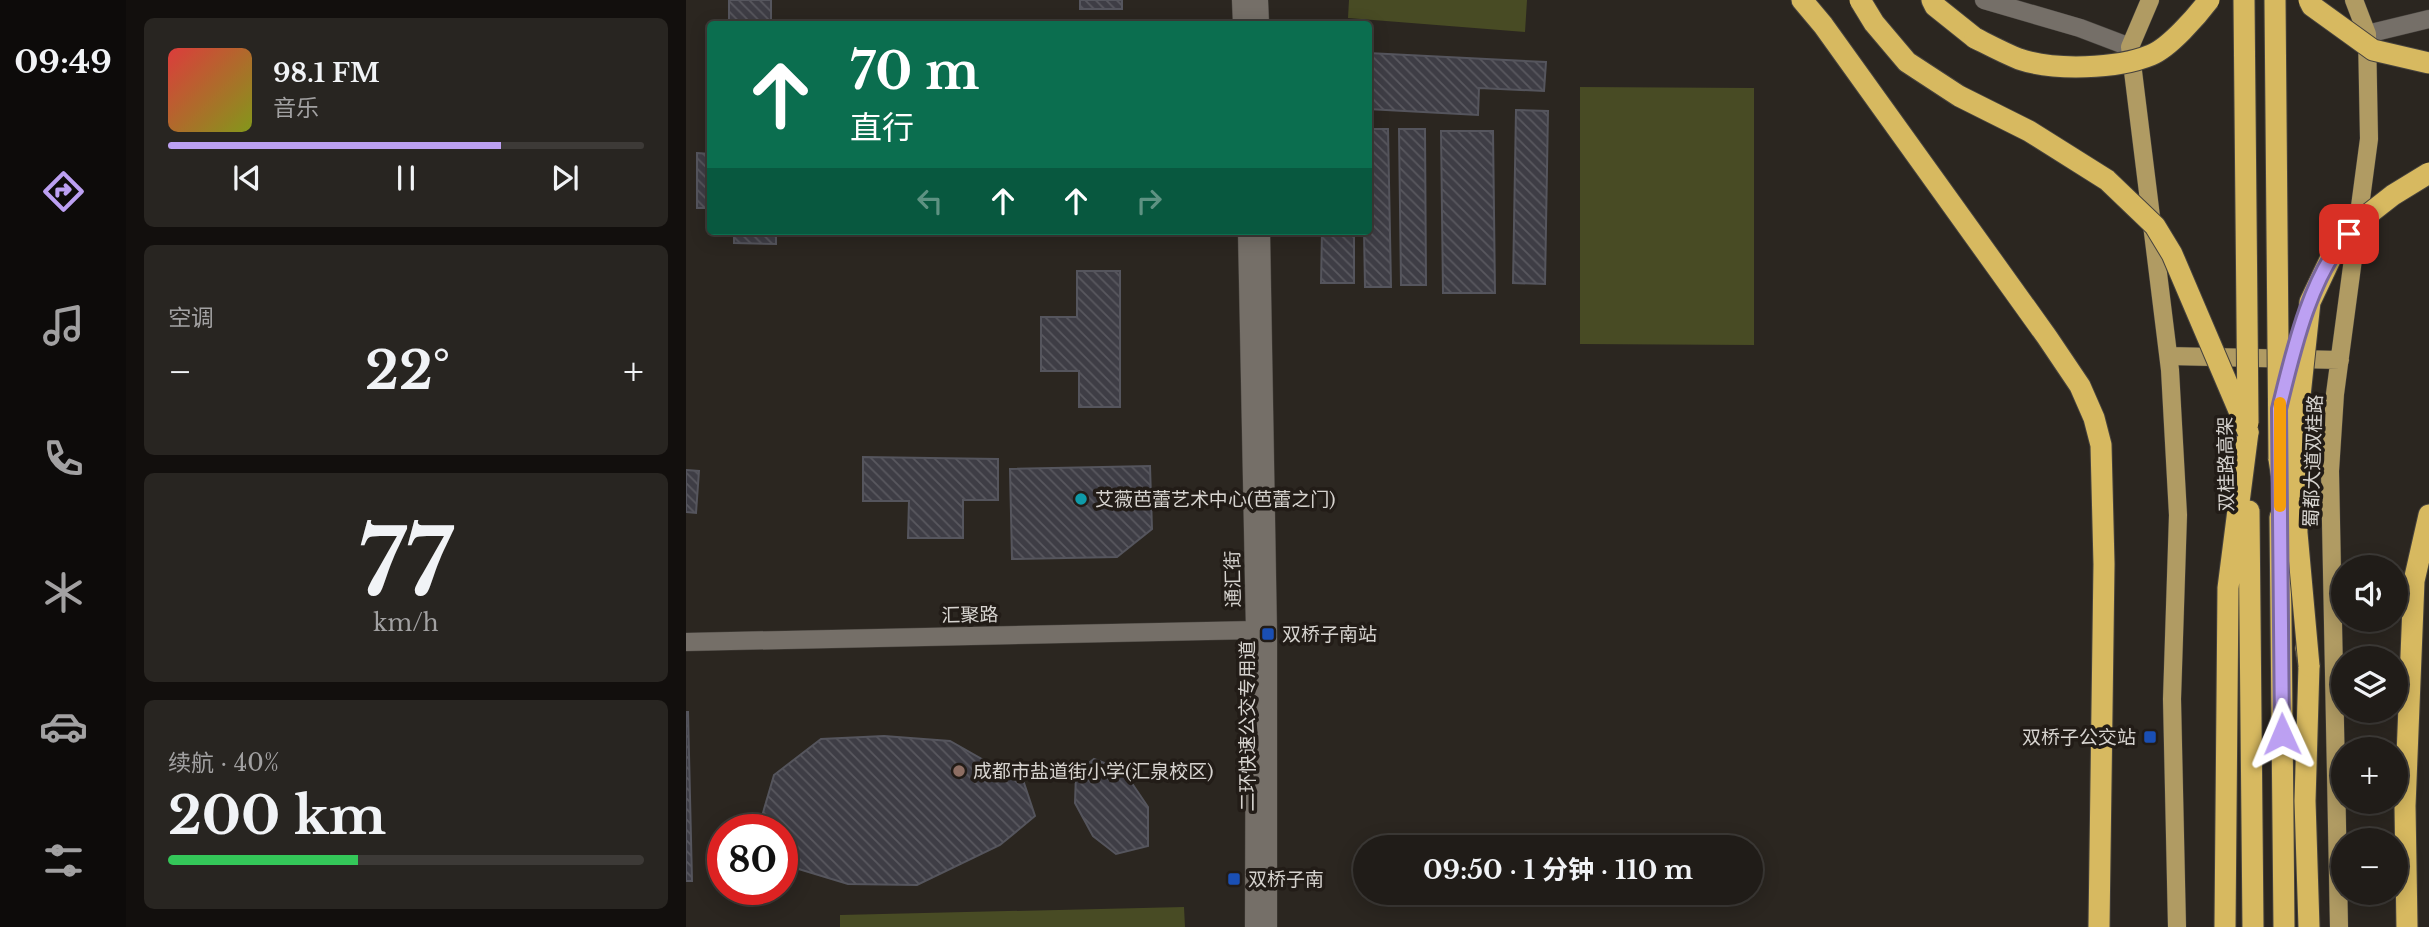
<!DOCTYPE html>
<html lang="zh">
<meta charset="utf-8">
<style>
body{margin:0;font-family:"Libre Baskerville","Noto Sans SC",serif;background:#282521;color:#f1f3f6;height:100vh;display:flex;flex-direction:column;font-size:26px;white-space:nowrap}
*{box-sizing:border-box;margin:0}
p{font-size:23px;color:#a2a1a2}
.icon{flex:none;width:38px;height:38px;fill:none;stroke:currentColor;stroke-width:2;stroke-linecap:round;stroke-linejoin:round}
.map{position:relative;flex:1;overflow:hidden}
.side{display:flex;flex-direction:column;gap:18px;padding:18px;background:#120f0d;width:560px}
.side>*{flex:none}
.top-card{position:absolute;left:21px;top:21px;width:665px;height:214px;border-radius:7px;box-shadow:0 4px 18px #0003,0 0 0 2px #3d3a37;background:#0b6e4f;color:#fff;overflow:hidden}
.buttons{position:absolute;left:1645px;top:555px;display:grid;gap:14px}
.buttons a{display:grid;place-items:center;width:77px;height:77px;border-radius:50%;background:#201c18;box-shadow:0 4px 18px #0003,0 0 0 2px #3d3a37;font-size:35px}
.speed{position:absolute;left:21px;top:814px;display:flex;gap:14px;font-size:35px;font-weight:700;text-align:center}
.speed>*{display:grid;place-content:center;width:91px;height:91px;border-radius:50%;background:#201c18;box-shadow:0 4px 18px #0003,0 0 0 2px #3d3a37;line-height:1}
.speed .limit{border:10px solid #d22;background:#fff;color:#111}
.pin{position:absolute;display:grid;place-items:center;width:60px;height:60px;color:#fff;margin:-30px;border-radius:14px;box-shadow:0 4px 10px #0006}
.me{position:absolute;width:77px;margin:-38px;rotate:359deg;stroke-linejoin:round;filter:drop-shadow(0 0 5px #0008)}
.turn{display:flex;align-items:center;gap:24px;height:147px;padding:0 28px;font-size:32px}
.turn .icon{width:91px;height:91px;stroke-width:2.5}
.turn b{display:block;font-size:49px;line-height:60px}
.lanes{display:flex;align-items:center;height:66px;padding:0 28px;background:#0003;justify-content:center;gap:35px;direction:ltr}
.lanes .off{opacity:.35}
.big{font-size:52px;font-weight:700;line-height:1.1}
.side .tile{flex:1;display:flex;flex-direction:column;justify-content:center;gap:10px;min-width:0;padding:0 24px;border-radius:10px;background:#282521}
.side .dial{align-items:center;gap:0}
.dial b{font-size:91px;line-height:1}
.song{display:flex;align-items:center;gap:21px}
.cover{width:84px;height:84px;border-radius:10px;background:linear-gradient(135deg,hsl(0 70% 55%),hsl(70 70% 35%))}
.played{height:7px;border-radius:4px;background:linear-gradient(90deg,#bca0f2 70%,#3d3a37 70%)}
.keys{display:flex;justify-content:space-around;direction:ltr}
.heat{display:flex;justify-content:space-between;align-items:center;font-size:38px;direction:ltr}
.charge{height:10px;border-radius:5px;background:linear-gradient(90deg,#34c759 40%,#3d3a37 0)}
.trip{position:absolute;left:667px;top:835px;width:410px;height:70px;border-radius:35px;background:#201c18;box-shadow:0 4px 18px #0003,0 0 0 2px #3d3a37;font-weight:700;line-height:70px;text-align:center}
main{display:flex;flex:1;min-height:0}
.dock{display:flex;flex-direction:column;width:126px;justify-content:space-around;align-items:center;background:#0d0b0a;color:#a2a1a2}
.dock .icon{width:49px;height:49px}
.dock .selected{color:#bca0f2}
.dock b{font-size:32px;color:#f1f3f6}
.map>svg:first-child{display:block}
.garden{fill:#484b24}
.building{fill:url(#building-back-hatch);stroke:#55555d;stroke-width:2}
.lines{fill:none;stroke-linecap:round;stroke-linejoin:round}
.minor-casing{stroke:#46423d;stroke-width:19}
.major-casing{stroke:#46423d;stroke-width:19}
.highway-casing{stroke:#46423d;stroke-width:23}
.minor{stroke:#756f68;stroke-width:18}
.major{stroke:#b09b63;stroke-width:18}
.highway{stroke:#d7b960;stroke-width:21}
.highway-bridge-casing{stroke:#46423d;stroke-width:23;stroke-linecap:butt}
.highway-bridge{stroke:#d7b960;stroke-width:21}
.route-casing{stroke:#7a689d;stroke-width:18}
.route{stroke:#bca0f2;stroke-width:12}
.slow{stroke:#f59e0b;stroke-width:12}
.culture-dot{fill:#0f9aa8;stroke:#221c17;stroke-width:2.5}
.transit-dot{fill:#1a4fb4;stroke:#221c17;stroke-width:2.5}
.education-dot{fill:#8d6e63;stroke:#221c17;stroke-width:2.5}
.labels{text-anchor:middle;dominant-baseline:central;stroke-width:7;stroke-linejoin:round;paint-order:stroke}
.street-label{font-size:19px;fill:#d6d3cf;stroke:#221c17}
.poi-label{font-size:19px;fill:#d6d3cf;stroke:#221c17;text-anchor:start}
</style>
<main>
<nav class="dock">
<b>09:49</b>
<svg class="icon selected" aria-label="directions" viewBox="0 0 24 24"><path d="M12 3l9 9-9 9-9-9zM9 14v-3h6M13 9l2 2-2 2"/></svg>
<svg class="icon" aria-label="music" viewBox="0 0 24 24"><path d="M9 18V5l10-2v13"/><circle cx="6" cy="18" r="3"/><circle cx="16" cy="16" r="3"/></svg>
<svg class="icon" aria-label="phone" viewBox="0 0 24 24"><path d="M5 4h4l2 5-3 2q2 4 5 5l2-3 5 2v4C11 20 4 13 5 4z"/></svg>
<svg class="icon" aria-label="climate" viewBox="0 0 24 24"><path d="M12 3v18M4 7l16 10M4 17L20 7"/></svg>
<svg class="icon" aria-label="car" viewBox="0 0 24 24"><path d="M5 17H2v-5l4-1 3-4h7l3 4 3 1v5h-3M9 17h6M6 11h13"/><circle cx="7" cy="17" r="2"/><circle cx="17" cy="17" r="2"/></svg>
<svg class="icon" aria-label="filters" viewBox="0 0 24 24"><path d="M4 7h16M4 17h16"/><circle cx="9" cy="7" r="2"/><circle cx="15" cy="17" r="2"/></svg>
</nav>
<section class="side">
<div class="tile">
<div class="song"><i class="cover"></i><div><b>98.1 FM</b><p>音乐</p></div></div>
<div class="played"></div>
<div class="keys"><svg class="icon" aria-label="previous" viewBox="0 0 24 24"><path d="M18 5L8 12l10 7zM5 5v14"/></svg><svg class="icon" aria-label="pause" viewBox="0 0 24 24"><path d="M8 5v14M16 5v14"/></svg><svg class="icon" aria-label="next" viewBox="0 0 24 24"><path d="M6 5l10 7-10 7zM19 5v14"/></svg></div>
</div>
<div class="tile"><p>空调</p>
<div class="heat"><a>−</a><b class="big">22°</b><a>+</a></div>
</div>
<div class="tile dial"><b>77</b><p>km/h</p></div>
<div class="tile"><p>续航 · 40%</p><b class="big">200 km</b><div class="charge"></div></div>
</section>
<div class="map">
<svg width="1743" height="927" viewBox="0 0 1743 927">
<defs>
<pattern id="building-back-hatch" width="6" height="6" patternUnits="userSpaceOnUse" patternTransform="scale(1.75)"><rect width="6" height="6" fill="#3e3d45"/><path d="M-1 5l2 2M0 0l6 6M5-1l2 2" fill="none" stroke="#59585f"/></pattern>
</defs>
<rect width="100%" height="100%" fill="#2b2620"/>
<path class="garden" d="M663,0H841L839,32L662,18Z
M894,87L1068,88V345L894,344Z
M498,907L499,927H154V915Z"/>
<path class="building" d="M43,0H85V21H43Z
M394,0H436V9H394Z
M682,53L860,62L858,91L793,88L792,115L682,109Z
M830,110L862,111L859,284L827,283Z
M682,129H702L705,287H679L678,231H682Z
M713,129H739L740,285H715Z
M755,131H807L809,293H757Z
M11,153L24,154V208H11Z
M48,231H90V244L48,243Z
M636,231H668V283H635Z
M391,271H434V407H393V371H355V317H391Z
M177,457L312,459V500H277V538H222L223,501H177Z
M464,466L466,529L431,557L326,559L324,469Z
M0,470L13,471L10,513L0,512Z
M0,712H2L6,881H0Z
M198,736L264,741L338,783L349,816L314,845L231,885L162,884L96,864V830H78L74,823L88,775L135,739Z
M408,759L437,770L462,807V846L430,854L407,836L389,803L390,773Z"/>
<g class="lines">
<g class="minor-casing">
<path id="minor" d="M555,0L556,24
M573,0L574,24
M1298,0L1394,28L1444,47
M1681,34L1743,19
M561,231L569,630L568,927
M575,231L582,634V927
M0,642L569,630"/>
</g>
<g class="major-casing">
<path id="major" d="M1464,0L1444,47L1484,370L1492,515L1486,699L1491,927
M1483,356L1654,360
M1653,927L1644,471L1649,394L1683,139L1681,34L1668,0"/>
</g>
<g class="highway-casing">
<path id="highway" d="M1116,0L1137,25L1361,337L1394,386L1408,418L1415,445L1418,564L1413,927
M1246,0L1249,6L1289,38
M1593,459L1604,533
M1563,511L1567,927
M1594,517L1598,927
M1620,648L1623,666L1619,801L1623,927
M1539,927L1542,588L1562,432
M1721,927L1719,806L1728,581L1743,515"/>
</g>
<use href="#minor" class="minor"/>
<use href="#major" class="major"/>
<use href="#highway" class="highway"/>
<g class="highway-bridge-casing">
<path id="highway-bridge" d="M1174,0L1188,23L1221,62L1273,96L1343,131L1421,180L1469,226L1486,254L1562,432
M1558,0L1562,423
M1589,0L1593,459
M1623,0L1626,6L1687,50L1743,63
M1289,38C1303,45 1318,53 1333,59C1368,71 1431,69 1465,55C1483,48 1511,16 1523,0
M1623,666L1611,533L1609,443L1624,302L1650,247L1675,220L1707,195L1743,173"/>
</g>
<use href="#highway-bridge" class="highway-bridge"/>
</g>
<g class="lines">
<g class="route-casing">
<path id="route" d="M1596,734L1593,409C1606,356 1624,274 1663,234"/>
</g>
<use href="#route" class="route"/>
<path class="slow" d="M1594,506V403"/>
</g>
<circle class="culture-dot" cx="395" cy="499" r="7"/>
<g class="transit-dot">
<rect x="575" y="627" width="14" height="14" rx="3.5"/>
<rect x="1457" y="730" width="14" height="14" rx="3.5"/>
<rect x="541" y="872" width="14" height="14" rx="3.5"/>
</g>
<circle class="education-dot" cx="273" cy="771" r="7"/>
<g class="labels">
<g class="street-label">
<text transform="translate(1627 461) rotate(-88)">蜀都大道双桂路</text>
<text transform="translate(1540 464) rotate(-91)">双桂路高架</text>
<text transform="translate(547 579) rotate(-91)">通汇街</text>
<text transform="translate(284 615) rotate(-1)">汇聚路</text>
<text transform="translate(561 726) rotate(-90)">二环快速公交专用道</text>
</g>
<g class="poi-label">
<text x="409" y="499">艾薇芭蕾艺术中心(芭蕾之门)</text>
<text x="596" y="634">双桥子南站</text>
<text x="1450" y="737" text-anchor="end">双桥子公交站</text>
<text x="287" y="771">成都市盐道街小学(汇泉校区)</text>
<text x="562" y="879">双桥子南</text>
</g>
</g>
</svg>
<div class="buttons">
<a><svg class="icon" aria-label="sound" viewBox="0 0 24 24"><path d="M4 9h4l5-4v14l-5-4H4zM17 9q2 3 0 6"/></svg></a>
<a><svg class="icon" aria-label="layers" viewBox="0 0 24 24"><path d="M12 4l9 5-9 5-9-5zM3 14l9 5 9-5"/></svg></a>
<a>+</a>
<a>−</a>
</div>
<div class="speed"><div class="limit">80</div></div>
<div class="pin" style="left:1663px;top:234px;background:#d93025"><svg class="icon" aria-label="arrive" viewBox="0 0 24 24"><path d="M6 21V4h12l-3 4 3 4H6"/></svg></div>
<svg class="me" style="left:1596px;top:734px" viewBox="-20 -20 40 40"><path d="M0-17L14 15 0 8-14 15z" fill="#bca0f2" stroke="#fff" stroke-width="4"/></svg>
<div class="trip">09:50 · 1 分钟 · 110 m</div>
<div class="top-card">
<div class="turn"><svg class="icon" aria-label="ahead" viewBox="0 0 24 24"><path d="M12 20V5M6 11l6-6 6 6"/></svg><div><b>70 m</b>直行</div></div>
<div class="lanes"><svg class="icon off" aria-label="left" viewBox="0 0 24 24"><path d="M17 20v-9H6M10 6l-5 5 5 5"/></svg><svg class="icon" aria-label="ahead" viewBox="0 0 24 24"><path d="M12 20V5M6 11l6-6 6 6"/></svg><svg class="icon" aria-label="ahead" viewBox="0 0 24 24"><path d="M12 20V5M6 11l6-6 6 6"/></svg><svg class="icon off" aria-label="right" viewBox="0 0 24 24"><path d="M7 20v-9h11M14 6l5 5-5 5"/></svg></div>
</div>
</div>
</main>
